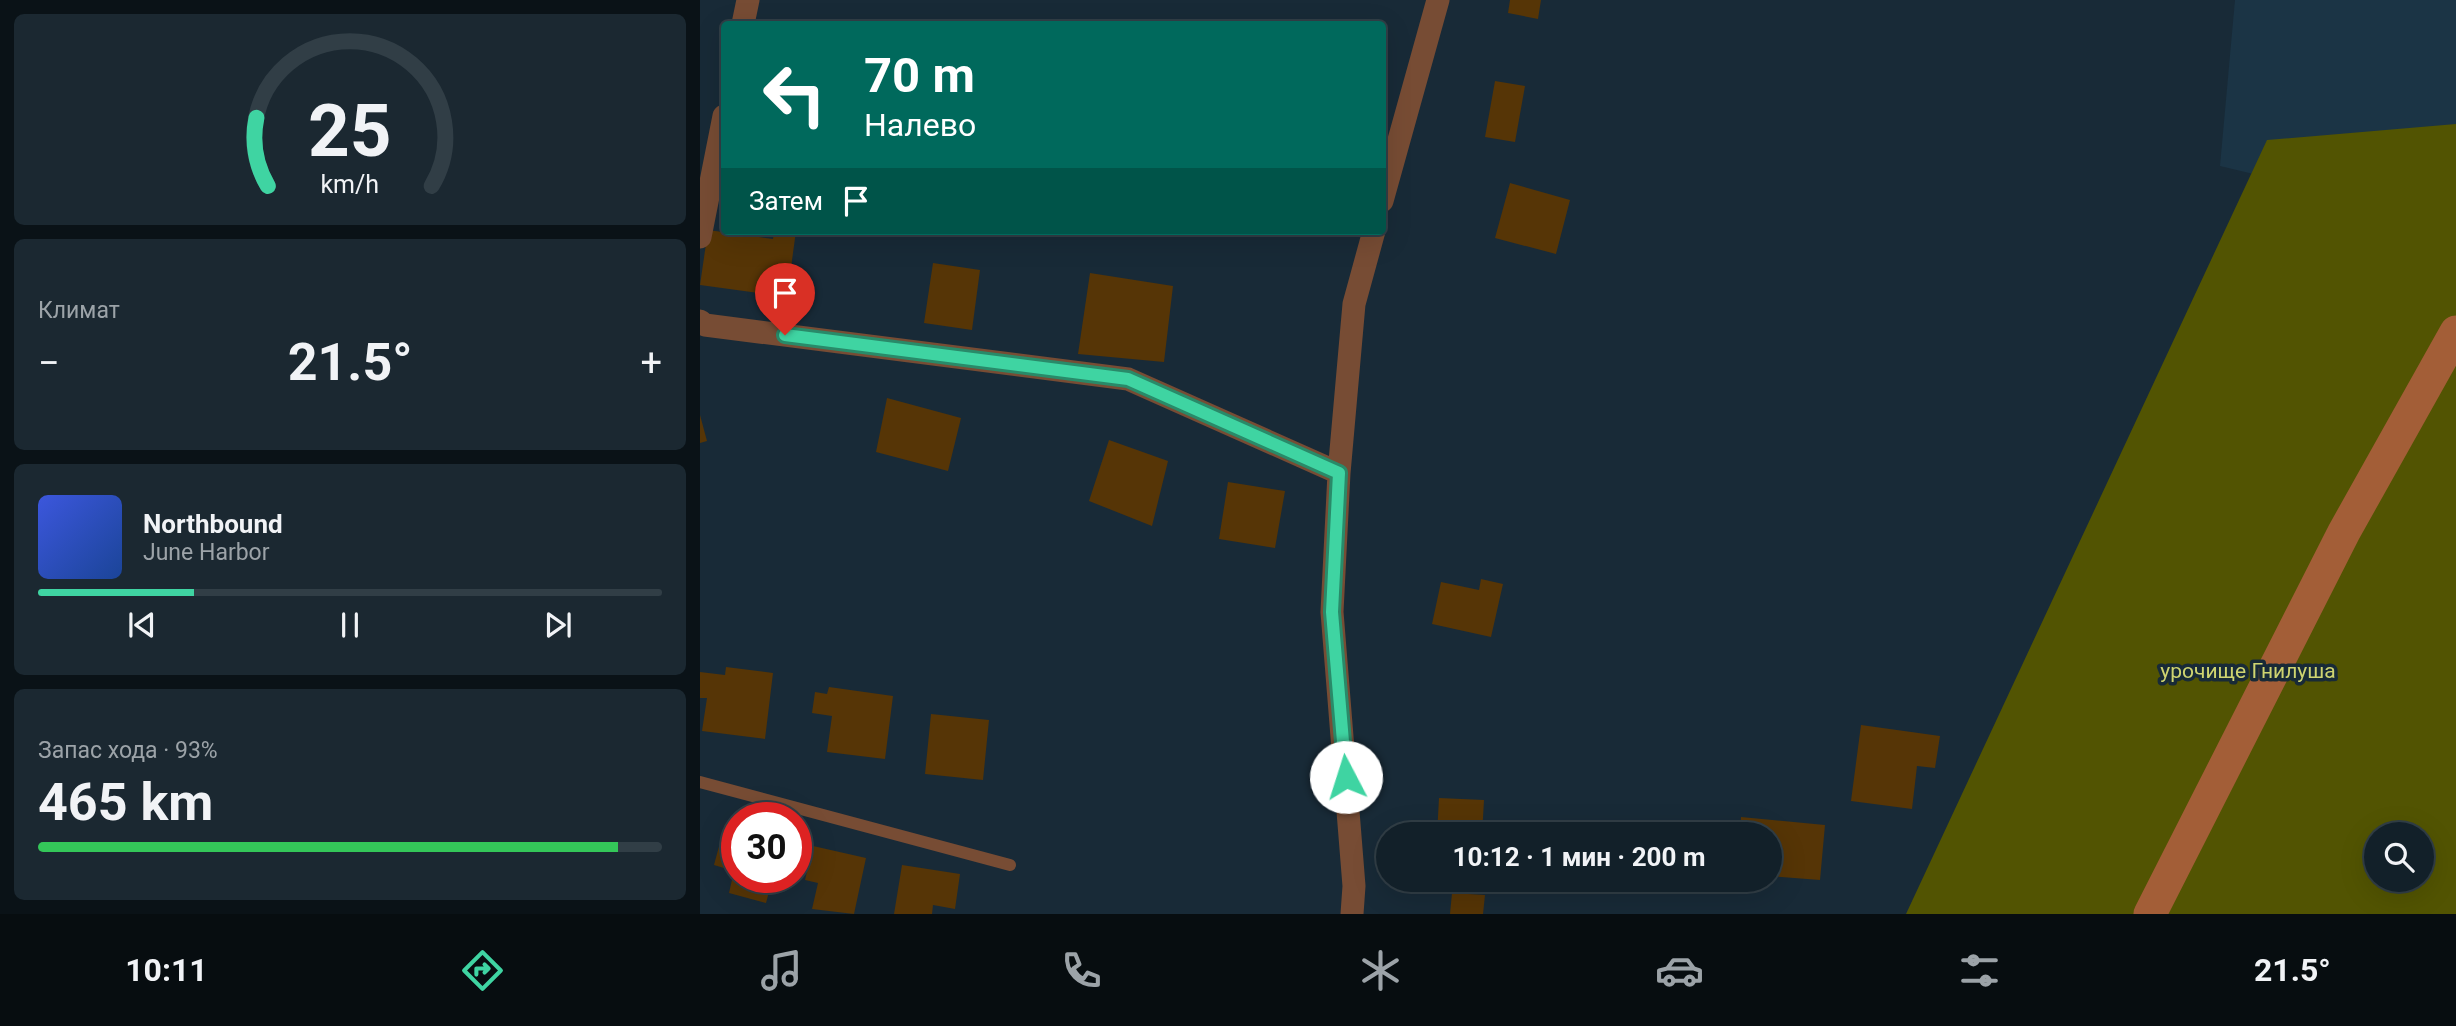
<!DOCTYPE html>
<html lang="ru">
<meta charset="utf-8">
<style>
body{margin:0;font-family:Roboto,sans-serif;background:#1b2831;color:#f1f3f6;height:100vh;display:flex;flex-direction:column;font-size:26px;white-space:nowrap}
*{box-sizing:border-box;margin:0}
p{font-size:23px;color:#9ca3a8}
.icon{flex:none;width:38px;height:38px;fill:none;stroke:currentColor;stroke-width:2;stroke-linecap:round;stroke-linejoin:round}
.map{position:relative;flex:1;overflow:hidden}
.panel{display:flex;flex-direction:column;gap:14px;padding:14px;background:#0a1217;width:700px}
.panel>*{flex:none}
.banner{position:absolute;left:21px;top:21px;width:665px;height:214px;border-radius:7px;box-shadow:0 7px 28px #0002,0 0 0 2px #313e46;background:#00695c;color:#fff;overflow:hidden}
.controls{position:absolute;left:1664px;top:822px;display:grid;gap:14px}
.controls a{display:grid;place-items:center;width:70px;height:70px;border-radius:50%;background:#122029;box-shadow:0 7px 28px #0002,0 0 0 2px #313e46;font-size:35px}
.speed{position:absolute;left:21px;top:802px;display:flex;gap:14px;font-size:35px;font-weight:700;text-align:center}
.speed>*{display:grid;place-content:center;width:91px;height:91px;border-radius:50%;background:#122029;box-shadow:0 7px 28px #0002,0 0 0 2px #313e46;line-height:1}
.speed .limit{border:10px solid #d22;background:#fff;color:#111}
.pin{position:absolute;display:grid;place-items:center;width:60px;height:60px;color:#fff;margin:-72px -30px;border-radius:50% 50% 50% 0;rotate:-45deg;box-shadow:0 0 7px #0007}
.pin .icon{rotate:45deg}
.me{position:absolute;width:77px;margin:-38px;rotate:355deg;stroke-linejoin:round;filter:drop-shadow(0 0 5px #0008)}
.turn{display:flex;align-items:center;gap:24px;height:147px;padding:0 28px;font-size:32px}
.turn .icon{width:91px;height:91px;stroke-width:2.5}
.turn b{display:block;font-size:49px;line-height:60px}
.then{display:flex;align-items:center;height:66px;padding:0 28px;background:#0003;gap:14px;font-size:26px}
.big{font-size:52px;font-weight:700;line-height:1.1}
.panel .widget{flex:1;display:flex;flex-direction:column;justify-content:center;gap:10px;min-width:0;padding:0 24px;border-radius:10px;background:#1b2831}
.panel .dial{align-items:center;gap:0}
.dial svg{height:182px;overflow:visible;fill:none;stroke:#313e46;stroke-width:7;stroke-linecap:round;text-anchor:middle}
.dial text{fill:#f1f3f6;stroke:none}
.song{display:flex;align-items:center;gap:21px}
.cover{width:84px;height:84px;border-radius:10px;background:linear-gradient(135deg,hsl(230 70% 55%),hsl(220 70% 35%))}
.played{height:7px;border-radius:4px;background:linear-gradient(90deg,#3fd4a2 25%,#313e46 25%)}
.keys{display:flex;justify-content:space-around;direction:ltr}
.heat{display:flex;justify-content:space-between;align-items:center;font-size:38px;direction:ltr}
.charge{height:10px;border-radius:5px;background:linear-gradient(90deg,#34c759 93%,#313e46 0)}
.trip{position:absolute;left:676px;top:822px;width:406px;height:70px;border-radius:35px;background:#122029;box-shadow:0 7px 28px #0002,0 0 0 2px #313e46;font-weight:700;line-height:70px;text-align:center}
.dock{display:flex;height:112px;justify-content:space-around;align-items:center;background:#070d10;color:#9ca3a8}
.dock .icon{width:49px;height:49px}
.dock .selected{color:#3fd4a2}
.dock b{font-size:32px;color:#f1f3f6}
main{display:flex;flex:1;min-height:0}
.map>svg:first-child{display:block}
.built{fill:#1b3445}
.forest{fill:#525402;fill-rule:evenodd}
.building{fill:#563506}
.lines{fill:none;stroke-linecap:round;stroke-linejoin:round}
.lane{stroke:#774c34;stroke-width:12}
.street{stroke:#774c34;stroke-width:23}
.secondary{stroke:#a35e37;stroke-width:33}
.route-casing{stroke:#298a69;stroke-width:18}
.route{stroke:#3fd4a2;stroke-width:12}
.labels{text-anchor:middle;dominant-baseline:central;stroke-width:7;stroke-linejoin:round;paint-order:stroke}
.park-label{font-size:21px;fill:#cfd470;stroke:#182a37}
</style>
<main>
<section class="panel">
<div class="widget dial"><svg viewBox="0 0 100 80">
<path d="M14 69A42 42 0 1 1 86 69"/>
<path d="M14 69A42 42 0 0 1 9 39" stroke="#3fd4a2"/>
<text x="50" y="56" font-size="32" font-weight="700">25</text>
<text x="50" y="72" font-size="11">km/h</text>
</svg></div>
<div class="widget"><p>Климат</p>
<div class="heat"><a>−</a><b class="big">21.5°</b><a>+</a></div>
</div>
<div class="widget">
<div class="song"><i class="cover"></i><div><b>Northbound</b><p>June Harbor</p></div></div>
<div class="played"></div>
<div class="keys"><svg class="icon" aria-label="previous" viewBox="0 0 24 24"><path d="M18 5L8 12l10 7zM5 5v14"/></svg><svg class="icon" aria-label="pause" viewBox="0 0 24 24"><path d="M8 5v14M16 5v14"/></svg><svg class="icon" aria-label="next" viewBox="0 0 24 24"><path d="M6 5l10 7-10 7zM19 5v14"/></svg></div>
</div>
<div class="widget"><p>Запас хода · 93%</p><b class="big">465 km</b><div class="charge"></div></div>
</section>
<div class="map">
<svg width="1756" height="914" viewBox="0 0 1756 914">
<rect width="100%" height="100%" fill="#182a37"/>
<path class="built" d="M1535,0H1756V127L1620,190L1520,166Z"/>
<path class="forest" d="M1756,124V914H1206L1567,140ZM1676,835H1722V880H1676Z"/>
<path class="building" d="M810,0H841L838,19L808,13Z
M795,81L825,86L815,142L785,137Z
M810,183L870,200L856,254L795,238Z
M8,230L73,239L74,231H96L87,297L0,285Z
M233,263L280,270L272,330L224,323Z
M390,273L473,286L464,362L378,354Z
M187,398L261,418L248,471L176,452Z
M0,415L7,441L0,443Z
M409,440L468,461L452,526L389,501Z
M528,482L585,491L575,548L519,539Z
M781,579L803,584L791,637L732,624L741,582L779,590Z
M26,667L73,673L65,739L2,731L7,698H0V672L25,675Z
M129,687L193,696L185,759L127,752L132,716L112,713L115,692L127,694Z
M231,714L289,720L283,780L225,774Z
M1161,725L1240,736L1235,768L1217,766L1212,809L1151,801Z
M739,798L784,800L782,835H737Z
M1041,817L1125,825L1120,880L1069,876V835H1040Z
M25,824L37,827V877H73L66,903L29,893L34,871L14,865Z
M113,846L166,858L154,914L112,909L118,883L105,880Z
M202,865L260,874L255,909L233,905L232,914H194Z
M752,893L785,895L783,914H750Z"/>
<g class="lines">
<path class="lane" d="M0,782L310,865"/>
<path class="street" d="M43,24L48,0
M682,201L738,0
M0,237L24,116
M0,321L5,325L428,379L639,473
M652,914L654,886L632,612L639,473L654,304L674,231"/>
<path class="secondary" d="M1450,914L1644,532L1756,332"/>
</g>
<g class="lines">
<g class="route-casing">
<path id="route" d="M85,335L428,379L639,473L632,612L646,777"/>
</g>
<use href="#route" class="route"/>
</g>
<g class="labels">
<g class="park-label">
<text x="1548" y="671">урочище Гнилуша</text>
</g>
</g>
</svg>
<div class="controls">
<a><svg class="icon" aria-label="search" viewBox="0 0 24 24"><circle cx="10" cy="10" r="6"/><path d="M15 15l6 6"/></svg></a>
</div>
<div class="speed"><div class="limit">30</div></div>
<div class="pin" style="left:85px;top:335px;background:#d93025"><svg class="icon" aria-label="arrive" viewBox="0 0 24 24"><path d="M6 21V4h12l-3 4 3 4H6"/></svg></div>
<svg class="me" style="left:646px;top:777px" viewBox="-20 -20 40 40"><circle r="19" fill="#fff"/><path d="M0-13L10 11 0 6-10 11z" fill="#3fd4a2"/></svg>
<div class="trip">10:12 · 1 мин · 200 m</div>
<div class="banner">
<div class="turn"><svg class="icon" aria-label="left" viewBox="0 0 24 24"><path d="M17 20v-9H6M10 6l-5 5 5 5"/></svg><div><b>70 m</b>Налево</div></div>
<div class="then">Затем<svg class="icon" aria-label="arrive" viewBox="0 0 24 24"><path d="M6 21V4h12l-3 4 3 4H6"/></svg></div>
</div>
</div>
</main>
<nav class="dock">
<b>10:11</b>
<svg class="icon selected" aria-label="directions" viewBox="0 0 24 24"><path d="M12 3l9 9-9 9-9-9zM9 14v-3h6M13 9l2 2-2 2"/></svg>
<svg class="icon" aria-label="music" viewBox="0 0 24 24"><path d="M9 18V5l10-2v13"/><circle cx="6" cy="18" r="3"/><circle cx="16" cy="16" r="3"/></svg>
<svg class="icon" aria-label="phone" viewBox="0 0 24 24"><path d="M5 4h4l2 5-3 2q2 4 5 5l2-3 5 2v4C11 20 4 13 5 4z"/></svg>
<svg class="icon" aria-label="climate" viewBox="0 0 24 24"><path d="M12 3v18M4 7l16 10M4 17L20 7"/></svg>
<svg class="icon" aria-label="car" viewBox="0 0 24 24"><path d="M5 17H2v-5l4-1 3-4h7l3 4 3 1v5h-3M9 17h6M6 11h13"/><circle cx="7" cy="17" r="2"/><circle cx="17" cy="17" r="2"/></svg>
<svg class="icon" aria-label="filters" viewBox="0 0 24 24"><path d="M4 7h16M4 17h16"/><circle cx="9" cy="7" r="2"/><circle cx="15" cy="17" r="2"/></svg>
<b>21.5°</b>
</nav>
